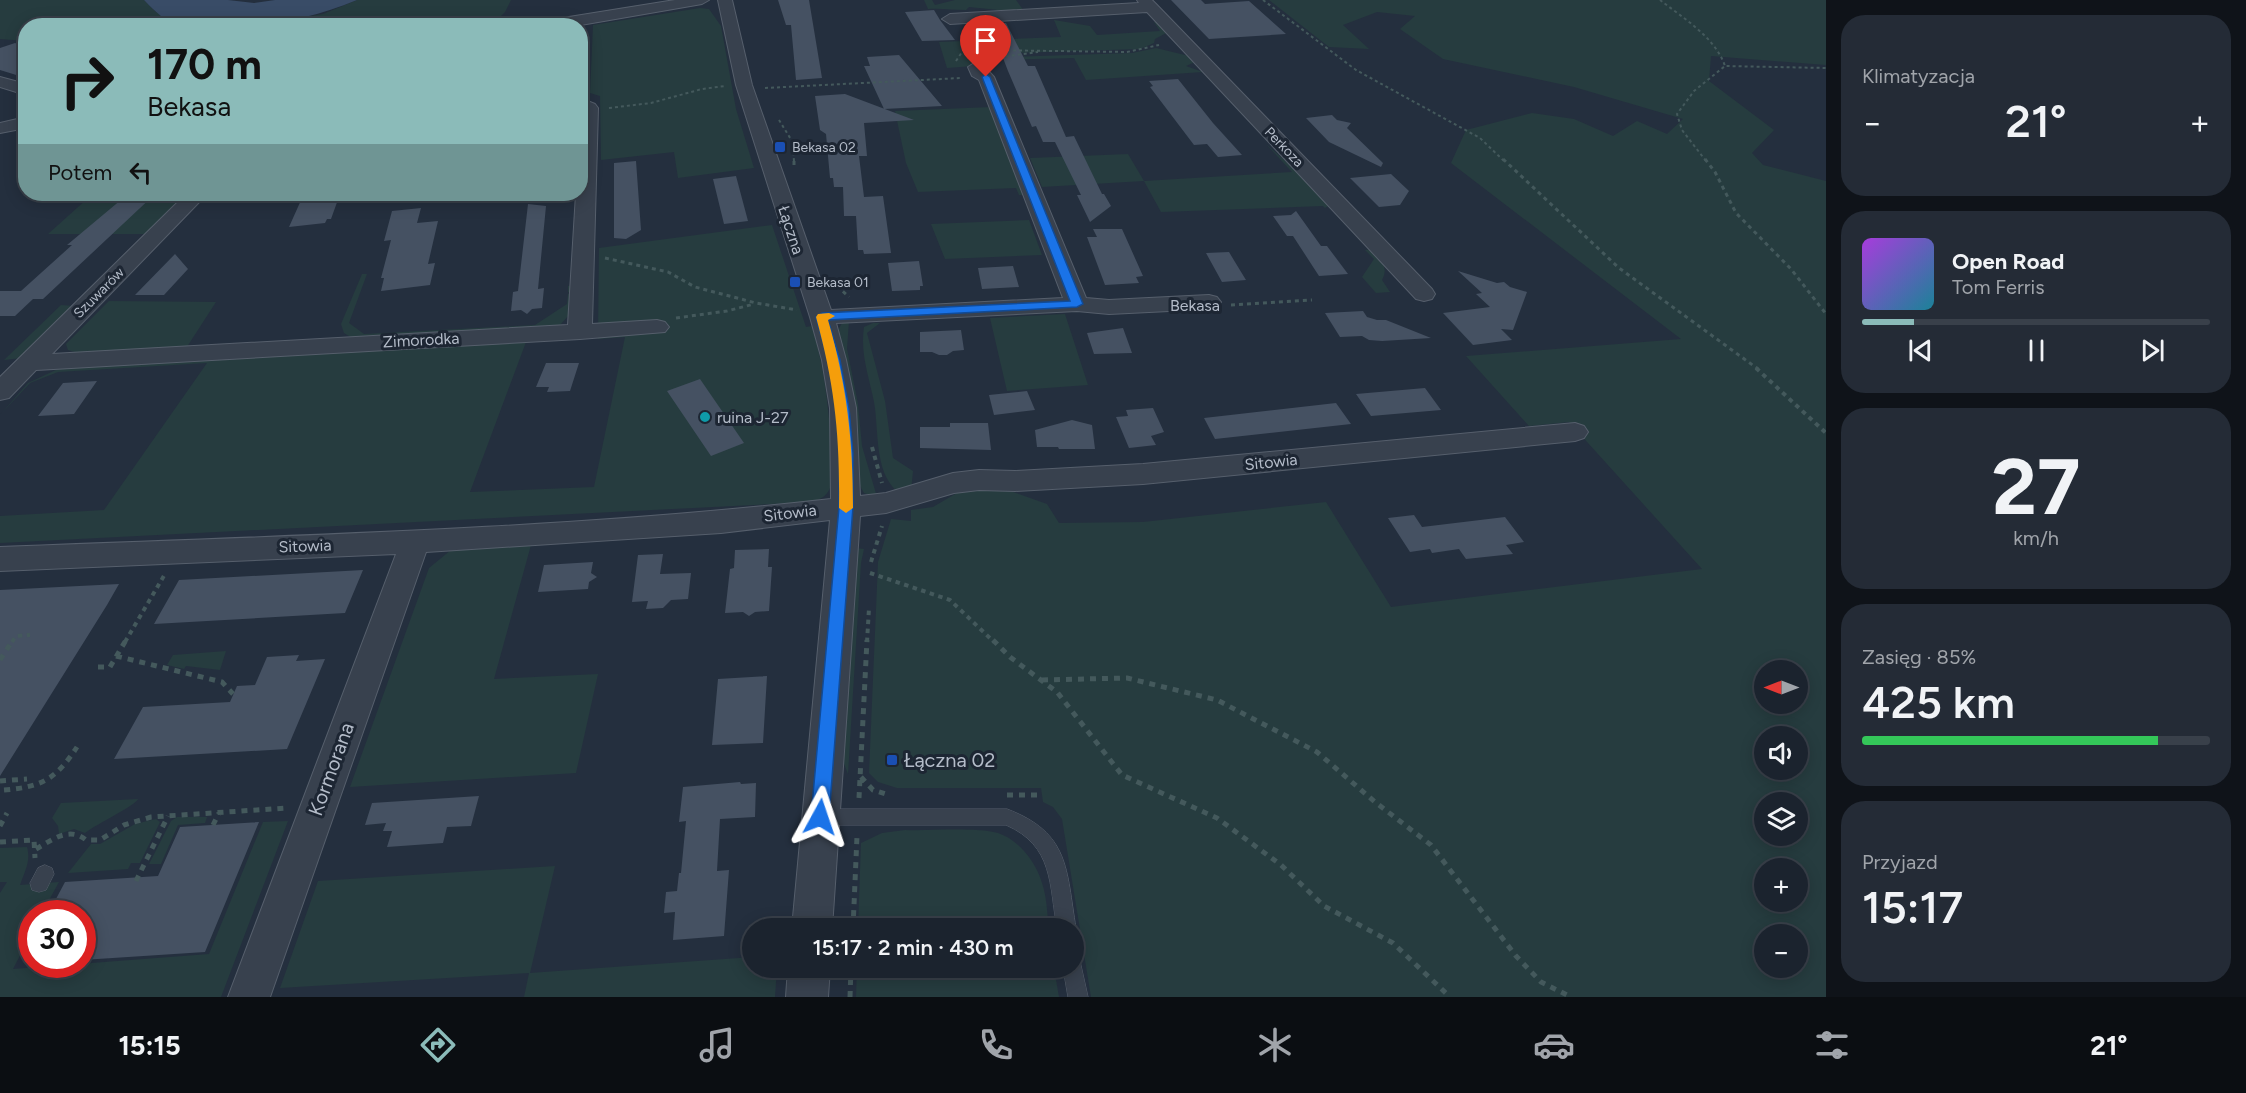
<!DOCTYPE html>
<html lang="pl">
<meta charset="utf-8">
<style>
body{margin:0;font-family:Figtree,sans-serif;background:#242b36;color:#f1f3f6;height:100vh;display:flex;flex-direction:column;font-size:22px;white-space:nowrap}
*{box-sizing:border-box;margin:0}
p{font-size:20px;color:#a0a4aa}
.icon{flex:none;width:33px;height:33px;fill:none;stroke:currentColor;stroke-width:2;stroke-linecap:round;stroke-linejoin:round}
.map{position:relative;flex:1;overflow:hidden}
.drawer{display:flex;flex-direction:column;gap:15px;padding:15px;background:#0f1319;width:420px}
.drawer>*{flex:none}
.hud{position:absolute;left:18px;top:18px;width:570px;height:183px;border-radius:24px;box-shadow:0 3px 15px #0003,0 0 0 2px #39404a;background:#8bbbb9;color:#111;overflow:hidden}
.needle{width:39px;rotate:270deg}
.buttons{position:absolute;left:1754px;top:660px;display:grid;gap:12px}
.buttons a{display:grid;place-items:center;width:54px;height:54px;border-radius:50%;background:#1b232e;box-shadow:0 3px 15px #0003,0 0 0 2px #39404a;font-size:30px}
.speed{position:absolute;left:18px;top:900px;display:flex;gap:12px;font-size:30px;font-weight:700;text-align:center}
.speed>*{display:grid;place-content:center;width:78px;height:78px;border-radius:50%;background:#1b232e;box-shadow:0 3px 15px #0003,0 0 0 2px #39404a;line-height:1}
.speed .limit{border:9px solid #d22;background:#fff;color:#111}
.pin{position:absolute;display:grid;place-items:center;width:51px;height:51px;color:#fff;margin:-62px -26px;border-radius:50% 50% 50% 0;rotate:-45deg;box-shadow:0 0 6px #0007}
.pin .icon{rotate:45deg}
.me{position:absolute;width:66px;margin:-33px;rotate:5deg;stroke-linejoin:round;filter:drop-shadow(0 0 4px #0008)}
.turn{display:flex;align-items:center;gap:21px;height:126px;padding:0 30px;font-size:27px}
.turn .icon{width:78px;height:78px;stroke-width:2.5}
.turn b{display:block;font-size:42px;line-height:51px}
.then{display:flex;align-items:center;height:57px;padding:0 30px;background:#0003;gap:12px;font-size:22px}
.big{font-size:45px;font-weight:600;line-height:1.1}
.drawer .tile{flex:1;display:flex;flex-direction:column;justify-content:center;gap:9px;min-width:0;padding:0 21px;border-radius:24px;background:#242b36}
.drawer .dial{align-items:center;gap:0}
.dial b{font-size:78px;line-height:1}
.song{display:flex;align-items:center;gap:18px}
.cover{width:72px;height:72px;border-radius:9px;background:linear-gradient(135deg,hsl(280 70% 55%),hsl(190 70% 35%))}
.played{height:6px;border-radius:3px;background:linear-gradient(90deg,#8bbbb9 15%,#39404a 15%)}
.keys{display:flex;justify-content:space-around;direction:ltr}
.heat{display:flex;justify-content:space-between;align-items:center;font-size:33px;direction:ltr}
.charge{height:9px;border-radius:4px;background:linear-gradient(90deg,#34c759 85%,#39404a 0)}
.trip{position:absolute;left:742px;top:918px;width:342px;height:60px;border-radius:30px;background:#1b232e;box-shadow:0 3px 15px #0003,0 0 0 2px #39404a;font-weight:600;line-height:60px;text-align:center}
.menu{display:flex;height:96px;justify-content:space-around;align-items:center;background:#0b0e12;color:#a0a4aa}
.menu .icon{width:42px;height:42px}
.menu .current{color:#8bbbb9}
.menu b{font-size:27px;color:#f1f3f6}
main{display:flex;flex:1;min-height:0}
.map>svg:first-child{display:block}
.green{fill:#263c3f;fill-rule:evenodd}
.water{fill:#394c67}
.building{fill:#455162}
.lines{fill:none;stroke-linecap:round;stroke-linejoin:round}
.service-casing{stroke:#565f6c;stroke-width:1}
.minor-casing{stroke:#565f6c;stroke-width:2}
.path-far3{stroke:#44595c;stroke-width:2;stroke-dasharray:3 3;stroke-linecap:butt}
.path-far2{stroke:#44595c;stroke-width:3;stroke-dasharray:4 4;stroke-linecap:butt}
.path-far1{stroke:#44595c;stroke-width:4;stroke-dasharray:4.5 4.5;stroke-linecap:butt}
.path{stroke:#44595c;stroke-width:5;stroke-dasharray:6 6;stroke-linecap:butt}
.service{fill:#38414e;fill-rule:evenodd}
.minor{fill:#38414e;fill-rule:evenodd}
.route{fill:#1a73e8;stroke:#114b97;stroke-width:1.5}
.slow{fill:#f59e0b}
.transit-dot{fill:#1a4fb4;stroke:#1d2633;stroke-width:2}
.culture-dot{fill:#0f9aa8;stroke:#1d2633;stroke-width:2}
.labels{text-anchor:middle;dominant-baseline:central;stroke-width:6;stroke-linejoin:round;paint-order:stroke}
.far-poi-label{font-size:14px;fill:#b4bcc9;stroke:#1d2633;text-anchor:start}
.far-street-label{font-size:14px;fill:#b4bcc9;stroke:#1d2633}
.street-label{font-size:16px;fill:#b4bcc9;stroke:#1d2633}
.poi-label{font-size:16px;fill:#b4bcc9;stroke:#1d2633;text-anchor:start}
.near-poi-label{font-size:20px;fill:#b4bcc9;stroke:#1d2633;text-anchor:start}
.near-street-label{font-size:20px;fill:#b4bcc9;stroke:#1d2633}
</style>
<main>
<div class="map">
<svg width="1826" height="997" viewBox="0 0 1826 997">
<rect width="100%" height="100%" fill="#242f3e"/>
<path class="green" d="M0,0H144L156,12L180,25L26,26L25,41L0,39Z
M357,0H511L505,12L492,25L253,26L323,14Z
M924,0H932L935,5L955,0H1016L1024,11L1017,12L969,7L966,10C954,10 940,8 928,9Z
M1269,0H1826V65L1711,56L1709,81L1774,130L1752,153L1763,165L1826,181V997H1091L1062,819L1053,807L1043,802L1041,788H897L878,782L869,773L878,562L891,519L911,521V510L933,507L962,490L1005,489L1047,504L1059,523L1143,522L1326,502L1391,607L1702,569L1569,422L1529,426L1466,356L1681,339L1451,163L1466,130L1532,113L1574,119L1613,136L1637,121L1667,134L1683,119L1574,87L1443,59L1400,29L1415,16L1377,12L1343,25L1369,49L1329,47ZM1764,670H1797V704H1764ZM1764,736H1797V770H1764ZM1764,802H1797V836H1764ZM1764,868H1797V902H1764ZM1764,934H1797V968H1764Z
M700,8L709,9L721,26L736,109L754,168L678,178L674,152L601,160L600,96L590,93L593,25Z
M1054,20L1090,26L1097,35L1160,31L1154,22H1157L1168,32L1155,39L1154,43L1140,49L1012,53C998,55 983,55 974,66L947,68L939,42L1061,37Z
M1156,48L1189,56L1195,62L1186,66L1203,72L1086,80L1074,58L1000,60L982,68L983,63L1007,57L1132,53Z
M991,107L1024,195H1019L1016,188L918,192L906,163L895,111Z
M1266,144L1333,203L1325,208L1323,206L1161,212L1144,181L1042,187L1030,158L1128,154L1144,181L1292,172Z
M171,194H188L148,234H48L87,199Z
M1029,220L1042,255L945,259L931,224Z
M772,225L806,327L812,326C827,375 830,424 833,475C831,491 827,498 811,502L0,543V516L104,510L207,363L58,372L30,383L0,415L28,383L60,368L586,337L585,339L526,342L470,492L594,487L625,337L598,339L599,248Z
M1373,249C1381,260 1389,267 1382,280L1390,292L1376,293L1362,277L1374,259L1365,250Z
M362,274H367L349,323L364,334L535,325L567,304L568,294H571L568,292V286L573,285L570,314L559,326L352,338L344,333L341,324Z
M109,301L216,302L185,350L72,354L74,352L68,350L66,344Z
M61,305L75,306L22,358L4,360Z
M1065,314L1088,385L1007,391L990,318Z
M849,321L847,349L858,404L862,446L877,497L864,493L859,484L837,332L842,323Z
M873,323H880L867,333L885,401L893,458L913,471L911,491H897C874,472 879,429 874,402C869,376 860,354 864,327Z
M531,545L494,679L598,674L576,773L350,787L429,568L451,550Z
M856,548L864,549L861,563L848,774L841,756Z
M226,651L220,670L186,666L184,669L167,665L173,655Z
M138,799C135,806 96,824 85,833L74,829L59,834L58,826L52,818L61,803Z
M177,817H207L205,823L178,825L161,864H149L171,821Z
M156,819L160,822L140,863H131L128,869L68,873L91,844H100L135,824Z
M288,821L221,997H0V893L7,882H0V848L27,847C31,861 25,871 20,885L59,882L42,913L32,914L31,934L13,969L209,954L263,822Z
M905,830C931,831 974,827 998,833C1019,840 1036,862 1042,883C1047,897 1047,914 1049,928H858L861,843L882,833Z
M555,866L530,973L753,957V968H777L775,997H524L529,973L280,988L318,881Z
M857,968H1054L1059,997H856Z"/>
<path class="water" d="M144,0H228L254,3L275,0H357C309,20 269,26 218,26C206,26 193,27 181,26C167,23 153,10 144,0Z"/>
<path class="building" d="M778,0H809L822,78L796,80L791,25H786Z
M1171,0H1201L1205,4L1249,1L1286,34L1209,39Z
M934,10L940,20L955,40L922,41L905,12Z
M1006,23L1028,66H1035L1066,137L1074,136L1102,194H1104L1111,206L1090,222L1077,195H1081L1055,142H1043L1036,126L1032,127L1008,71L990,24Z
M15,43L26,47V78L0,70V48Z
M899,55L942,106L884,109L864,66H870L867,57Z
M1178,79L1213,123L1242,155L1218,157L1207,144L1194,145L1150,87L1153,86L1149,81Z
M845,94L914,120L864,123L867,156H859L864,197L883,196L891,253L864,254L863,250H858L856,216H844L843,187H834L833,178H830L826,134L820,130L815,96Z
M1332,115L1337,120L1351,123L1347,128L1383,163L1381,167L1329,142L1306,118Z
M636,161L641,230L626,239L614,238V163Z
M1391,174L1409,191L1400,205L1379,207L1350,178Z
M736,176L748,221L724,224L713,179Z
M128,194H155L43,299H33L15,316H0V291H21L72,245H67Z
M308,194H340L331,219H327L325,223L289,227L302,198Z
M528,204L546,206L538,289L544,288L542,308L532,309L527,314L521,310L511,311L513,292L518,291Z
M421,208L417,223L438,221L428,264L435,263L430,285L381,291L384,278H381L391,240L384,241L392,211Z
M1296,211L1321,246H1327L1348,274L1319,276L1293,236H1287L1273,216L1291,215Z
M1093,229H1122L1143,276L1136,277L1139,283L1105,285L1087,237H1097Z
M1229,252L1235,262L1246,280L1222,282L1206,253Z
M175,254L188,269L164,295H135Z
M919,261L923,286H920V290L892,291L888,263Z
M1013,266L1019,287L982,289L978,268Z
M1458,271L1497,283L1504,282L1510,287L1527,292L1513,330L1501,329L1512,340L1473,345L1443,313L1490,307L1476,294L1482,293Z
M1363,311L1367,317L1377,320H1386L1431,338L1382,341L1369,340L1362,336L1340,337L1325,313Z
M1123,328L1132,353L1094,354L1087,333Z
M961,330L964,350L953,351L947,355H939L932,352H920V332Z
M546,363H579L570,391L547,392L549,387H536Z
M700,379L744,443L711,456L667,391Z
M97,381L74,414L38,416L63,383Z
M1425,388L1441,410L1371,416L1356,394Z
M1027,391L1035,410L994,415L989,395Z
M1336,403L1351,424L1215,439L1204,418Z
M1153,408L1164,432L1151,436L1156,445L1129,448L1116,417L1128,416L1126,410Z
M1072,420L1092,425L1095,449H1059L1058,447H1037L1035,430Z
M950,423H988L991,450L920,448V427H950Z
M1414,515L1422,527L1505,517L1524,542L1506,545L1513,554L1466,559L1459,549L1432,553L1430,549L1410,552L1388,518Z
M769,549L768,567H772L769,611L755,612L749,616L743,612L725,613L730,569L734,568L735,550Z
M663,554L660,574L691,573L688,599L671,600L663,608L646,609L648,601L632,602L638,555Z
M593,562L591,573L597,577L589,582L588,589L538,592L544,565Z
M363,570L345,613L154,624L179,580Z
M119,584L107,605L0,776V590Z
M299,655L296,661L325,659L287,749L114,759L143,707L230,702L237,686L255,685L267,657Z
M767,676L763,743L712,745L718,679Z
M740,782L741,784L756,783L755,817L720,819L717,871L729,870L724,936L673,940L675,912L664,913L666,892L677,891L679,873H681L686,821L679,822L683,787Z
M479,796L471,826L447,827L443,843L387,847L392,831H383L386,823L365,825L372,803Z
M259,822L205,952L82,960V914H48L65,882L158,876L180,827Z"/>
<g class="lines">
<g class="service-casing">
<path id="service" d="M822,809H1007C1070,833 1066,869 1076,928L1074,932V928H1057C1049,885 1054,846 1006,825H822L816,823L813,817L816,811Z
M45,865L52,868L54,874L46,890L39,892L32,890L30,883L38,868Z
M1074,959L1080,961L1088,997H1068L1063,968H1074Z"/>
</g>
<g class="minor-casing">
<path id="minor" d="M675,0H709L702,4L575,26H537L544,21Z
M718,0H732L752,85L831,310L1063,298L979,80L972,76L968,67L976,62L982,64L994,77L1086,298L1109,300L1209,295L1217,297L1221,302L1217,307L1209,309L1109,314L1077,311L836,323L846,360L856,408L860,496L886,493L953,473L979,470L1015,471L1143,464L1575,423L1584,426L1588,432L1584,438L1575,441L1143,484L1015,491L979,490L954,493L886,513L860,516L832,928H792L830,520L721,533L426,552L270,997H228L396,554L0,571V547C277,536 556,530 831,499L830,408L822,360L810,317L736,85Z
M1137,0H1152L1156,4L1432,289L1435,294L1432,299L1424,301L1416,299L1147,12L950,24L942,19L950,14L1139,3Z
M0,77L26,84V95L0,87Z
M580,98L595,104L598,108L592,324L657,320L665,322L669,327L665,332L580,339L36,370L9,398L0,400V377L186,194H207L52,354L568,325L576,194H580Z
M26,117V128L0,133V123Z
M788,968H830L828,997H786Z"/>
</g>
<path class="path-far3" d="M1263,0L1356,70L1480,138L1504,161
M1660,0C1683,18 1715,37 1725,66
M509,26L526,23
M983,50L1127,52L1159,45
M994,58L1038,52
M956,61L962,52L970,50
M765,88L961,78
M609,108L651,103L702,89L725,86
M779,120L792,141L794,161
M1706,161L1682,130L1677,114L1694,91L1725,66L1826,68"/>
<path class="path-far2" d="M1503,159L1619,268L1758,369
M1705,159L1715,172L1736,213L1791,269L1826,314
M794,165V159
M605,258L668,272L695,287L756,303L797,310
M837,286L849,297
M1231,305L1312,300
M676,318L727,311L754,304"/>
<path class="path-far1" d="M1756,368L1826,433
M872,447L882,483
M871,562L882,526
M870,573L950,600L994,642
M12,642L16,636L30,635
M125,642L165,574
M867,642L869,608"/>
<path class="path" d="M993,640L1010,657L1057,692L1122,775L1217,818L1281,865L1324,906L1393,943L1450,997
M116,656L222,682L233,694
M0,660L13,640
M98,667H110L126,640
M1042,680L1127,678L1217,700L1317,752L1375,802L1431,845L1516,956L1541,982L1571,997
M861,777L873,790L889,795
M0,781L27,779
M4,790C42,787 56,779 77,747
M1007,795H1037
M859,798L867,640
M213,825L219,813
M0,826L7,813
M0,842L34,840L35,858
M36,849C52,840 69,826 86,840H100L124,825L151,817L287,808
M136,881L168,816
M853,928L857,836
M850,997L851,968"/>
<use href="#service" class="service"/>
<use href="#minor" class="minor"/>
</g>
<path class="route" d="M986,74L990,77L1083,304L1077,307L828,320L840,360L849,408L853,453V507L829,817L826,823L820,825L814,823L811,817L839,507L840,453L836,408L828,360L816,317L822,313L1070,301L982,77Z"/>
<path class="slow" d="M829,313L835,316L828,320C847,386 853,439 853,508L846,513L839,508C840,437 835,386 816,317L818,314Z"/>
<g class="transit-dot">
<rect x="774" y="141" width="12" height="12" rx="3"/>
<rect x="789" y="276" width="12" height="12" rx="3"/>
<rect x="886" y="754" width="12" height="12" rx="3"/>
</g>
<circle class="culture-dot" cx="705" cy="417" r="6"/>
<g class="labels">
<g class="far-poi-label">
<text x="792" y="147">Bekasa 02</text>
<text x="807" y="282">Bekasa 01</text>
</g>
<g class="far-street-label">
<text transform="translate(1284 147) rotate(46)">Perkoza</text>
<text transform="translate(99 293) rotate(-45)">Szuwarów</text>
</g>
<g class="street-label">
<text transform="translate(791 230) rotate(72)">Łączna</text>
<text x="1195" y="305">Bekasa</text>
<text transform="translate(421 340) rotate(-3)">Zimorodka</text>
<text transform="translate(1271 462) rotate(-6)">Sitowia</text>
<text transform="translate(790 513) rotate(-7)">Sitowia</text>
<text transform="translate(305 546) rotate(-2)">Sitowia</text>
</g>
<g class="poi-label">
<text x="717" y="417">ruina J-27</text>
</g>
<g class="near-poi-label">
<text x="904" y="760">Łączna 02</text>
</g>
<g class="near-street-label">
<text transform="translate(331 769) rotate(-70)">Kormorana</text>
</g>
</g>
</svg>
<div class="buttons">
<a><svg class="needle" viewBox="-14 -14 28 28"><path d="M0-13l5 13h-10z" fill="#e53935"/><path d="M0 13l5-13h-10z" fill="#a0a4aa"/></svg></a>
<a><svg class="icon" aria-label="sound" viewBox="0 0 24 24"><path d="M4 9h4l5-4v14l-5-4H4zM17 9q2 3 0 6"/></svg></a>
<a><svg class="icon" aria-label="layers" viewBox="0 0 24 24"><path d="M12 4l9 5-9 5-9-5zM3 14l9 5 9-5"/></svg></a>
<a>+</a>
<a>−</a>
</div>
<div class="speed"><div class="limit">30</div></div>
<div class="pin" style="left:986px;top:77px;background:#d93025"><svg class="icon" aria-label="arrive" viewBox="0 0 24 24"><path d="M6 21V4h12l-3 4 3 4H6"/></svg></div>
<svg class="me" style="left:820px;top:817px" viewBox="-20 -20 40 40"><path d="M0-17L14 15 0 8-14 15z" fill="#1a73e8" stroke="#fff" stroke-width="4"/></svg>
<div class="trip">15:17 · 2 min · 430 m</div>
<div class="hud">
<div class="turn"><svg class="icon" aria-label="right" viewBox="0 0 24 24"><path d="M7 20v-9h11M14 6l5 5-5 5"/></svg><div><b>170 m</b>Bekasa</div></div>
<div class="then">Potem<svg class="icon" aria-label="left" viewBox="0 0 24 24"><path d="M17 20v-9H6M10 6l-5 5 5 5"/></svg></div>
</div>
</div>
<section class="drawer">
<div class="tile"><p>Klimatyzacja</p>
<div class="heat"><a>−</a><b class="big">21°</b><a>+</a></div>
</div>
<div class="tile">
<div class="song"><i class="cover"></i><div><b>Open Road</b><p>Tom Ferris</p></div></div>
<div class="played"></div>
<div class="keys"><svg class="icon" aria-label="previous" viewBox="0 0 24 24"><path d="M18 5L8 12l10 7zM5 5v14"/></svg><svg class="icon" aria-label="pause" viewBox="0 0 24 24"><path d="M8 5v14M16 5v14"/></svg><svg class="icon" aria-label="next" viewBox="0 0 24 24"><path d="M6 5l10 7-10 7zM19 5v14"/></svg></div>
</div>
<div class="tile dial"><b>27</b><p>km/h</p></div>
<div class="tile"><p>Zasięg · 85%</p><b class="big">425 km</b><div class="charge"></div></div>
<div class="tile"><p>Przyjazd</p><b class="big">15:17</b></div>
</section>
</main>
<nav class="menu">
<b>15:15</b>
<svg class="icon current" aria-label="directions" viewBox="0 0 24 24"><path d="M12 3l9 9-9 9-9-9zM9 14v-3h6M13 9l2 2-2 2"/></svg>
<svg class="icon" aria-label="music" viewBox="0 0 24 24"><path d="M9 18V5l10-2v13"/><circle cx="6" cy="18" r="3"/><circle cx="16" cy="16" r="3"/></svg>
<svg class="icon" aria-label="phone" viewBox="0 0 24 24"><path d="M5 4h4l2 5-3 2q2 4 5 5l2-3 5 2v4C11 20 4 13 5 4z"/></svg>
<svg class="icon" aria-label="climate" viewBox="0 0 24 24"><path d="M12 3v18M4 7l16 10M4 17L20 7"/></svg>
<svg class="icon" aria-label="car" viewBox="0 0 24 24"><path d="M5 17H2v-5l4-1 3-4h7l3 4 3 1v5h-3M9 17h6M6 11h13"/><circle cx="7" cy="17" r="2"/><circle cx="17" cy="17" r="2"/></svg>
<svg class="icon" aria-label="filters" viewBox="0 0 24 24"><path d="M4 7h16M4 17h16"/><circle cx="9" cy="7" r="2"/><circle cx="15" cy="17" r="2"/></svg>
<b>21°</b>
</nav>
